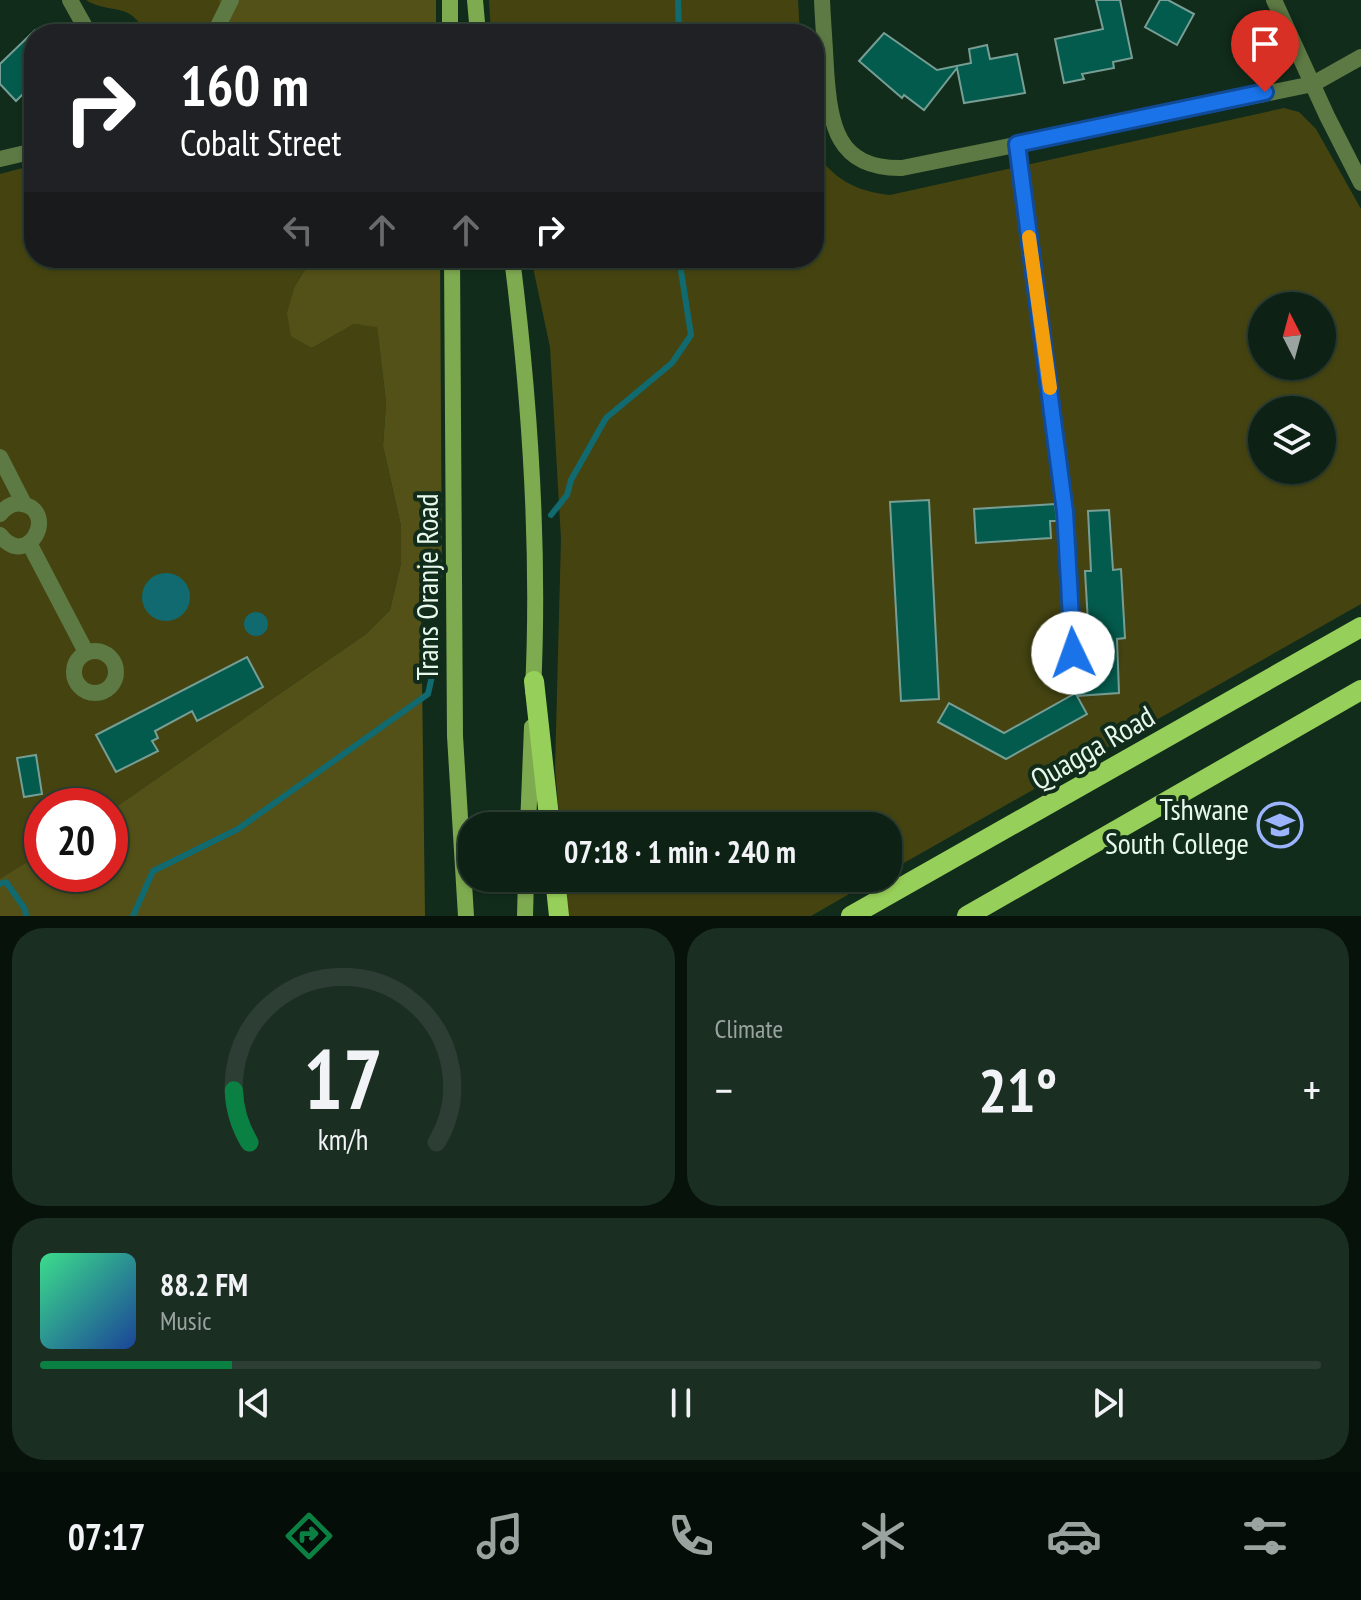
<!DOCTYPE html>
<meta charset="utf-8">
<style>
body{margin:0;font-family:"PT Sans Narrow",sans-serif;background:#1b2e22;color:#f1f3f6;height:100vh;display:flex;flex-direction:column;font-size:30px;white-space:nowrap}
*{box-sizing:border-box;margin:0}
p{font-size:26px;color:#9aa3a0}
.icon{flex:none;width:44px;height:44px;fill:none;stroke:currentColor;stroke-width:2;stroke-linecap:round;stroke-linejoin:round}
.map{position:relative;height:916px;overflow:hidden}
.panel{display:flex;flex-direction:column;gap:12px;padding:12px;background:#07120b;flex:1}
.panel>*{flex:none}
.top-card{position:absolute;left:24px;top:24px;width:800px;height:244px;border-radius:32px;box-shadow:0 2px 6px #0004,0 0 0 2px #2d3e34;background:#202124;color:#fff;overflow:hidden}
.needle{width:52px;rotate:354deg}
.tools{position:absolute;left:1248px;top:292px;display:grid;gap:16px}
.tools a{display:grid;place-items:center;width:88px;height:88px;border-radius:50%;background:#0d2114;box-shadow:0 2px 6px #0004,0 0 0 2px #2d3e34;font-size:40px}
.speed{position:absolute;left:24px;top:788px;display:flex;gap:16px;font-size:40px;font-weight:700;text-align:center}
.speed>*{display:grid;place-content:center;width:104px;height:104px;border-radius:50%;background:#0d2114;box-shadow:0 2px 6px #0004,0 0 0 2px #2d3e34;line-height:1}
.speed .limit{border:12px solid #d22;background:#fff;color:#111}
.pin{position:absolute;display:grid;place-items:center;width:68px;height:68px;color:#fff;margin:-82px -34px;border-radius:50% 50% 50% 0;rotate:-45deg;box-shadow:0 0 8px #0007}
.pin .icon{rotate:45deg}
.me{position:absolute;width:88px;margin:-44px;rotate:357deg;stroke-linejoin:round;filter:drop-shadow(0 0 6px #0008)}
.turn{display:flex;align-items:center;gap:28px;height:168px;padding:0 24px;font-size:36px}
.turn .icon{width:104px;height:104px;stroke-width:2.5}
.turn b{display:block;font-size:56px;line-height:68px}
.lanes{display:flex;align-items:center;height:76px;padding:0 24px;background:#0003;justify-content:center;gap:40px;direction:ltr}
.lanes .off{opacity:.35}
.big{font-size:60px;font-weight:700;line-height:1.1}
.panel .widget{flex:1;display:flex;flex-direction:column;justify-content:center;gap:12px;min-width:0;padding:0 28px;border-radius:32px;background:#1b2e22}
.panel .dial{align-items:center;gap:0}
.dial svg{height:208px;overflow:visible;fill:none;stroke:#2d3e34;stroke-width:7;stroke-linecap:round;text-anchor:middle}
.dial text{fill:#f1f3f6;stroke:none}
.song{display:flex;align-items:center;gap:24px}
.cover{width:96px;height:96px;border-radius:12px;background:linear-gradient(135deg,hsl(150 70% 55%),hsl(220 70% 35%))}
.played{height:8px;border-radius:4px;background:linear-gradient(90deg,#0b8043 15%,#2d3e34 15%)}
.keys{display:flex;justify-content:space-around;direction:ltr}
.heat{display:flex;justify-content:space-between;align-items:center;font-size:44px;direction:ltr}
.panel .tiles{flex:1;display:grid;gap:12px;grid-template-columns:1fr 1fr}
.widget:last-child{grid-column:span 2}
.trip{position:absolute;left:458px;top:812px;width:444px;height:80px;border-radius:32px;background:#0d2114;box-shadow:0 2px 6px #0004,0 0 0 2px #2d3e34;font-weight:700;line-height:80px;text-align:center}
.dock{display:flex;height:128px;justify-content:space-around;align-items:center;background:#050d08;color:#9aa3a0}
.dock .icon{width:56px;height:56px}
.dock .current{color:#0b8043}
.dock b{font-size:36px;color:#f1f3f6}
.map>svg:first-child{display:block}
.green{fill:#454411;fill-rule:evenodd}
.forest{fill:#535117}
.water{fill:#116a6f}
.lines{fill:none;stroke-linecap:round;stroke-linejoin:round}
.stream{stroke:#116a6f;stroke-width:6}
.building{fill:#035b4d;stroke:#779e94;stroke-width:2}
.service{stroke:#5e7a44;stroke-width:11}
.minor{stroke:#5e7a44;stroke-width:16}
.secondary{stroke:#7eaa50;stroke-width:16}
.primary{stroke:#96cf59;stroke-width:20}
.route-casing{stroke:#114b97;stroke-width:20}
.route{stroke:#1a73e8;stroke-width:14}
.slow{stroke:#f59e0b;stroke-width:14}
.labels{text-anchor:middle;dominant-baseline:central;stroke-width:8;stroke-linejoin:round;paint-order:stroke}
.street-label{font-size:30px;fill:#e8f8ec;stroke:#112c1b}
.poi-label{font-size:30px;fill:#e8f8ec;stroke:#112c1b;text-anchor:end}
</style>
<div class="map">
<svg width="1361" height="916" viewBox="0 0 1361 916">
<rect width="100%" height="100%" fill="#112c1b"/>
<path class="green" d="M86,0H219L223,34H145C131,0 109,15 86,0Z
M489,0H798L800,34H491Z
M1284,108L1299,112L1316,129L1361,209V604L888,872V826H560L555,769L561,539L550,347L531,258H814V148C830,178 857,192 890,195ZM1262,306H1322V366H1262ZM1262,410H1322V470H1262Z
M34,165V258H312L295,286L312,348L354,324L377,326L386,402L383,446L401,526V563L390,610L366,634L110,811V806H42V854L0,881V174Z
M564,878H877L811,916H568Z"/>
<path class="forest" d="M219,0H436V34H223Z
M312,258H440L442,582L421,596L425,916H0V879L42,853V874H110V811L366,634L390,610L401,563V526L383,446L386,402L377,327L354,324L312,348L291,336L287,313L295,286Z"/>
<path class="water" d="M142 597a24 24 0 1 1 48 0a24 24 0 1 1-48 0Z
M244 624a12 12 0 1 1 24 0a12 12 0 1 1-24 0Z"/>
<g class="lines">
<path class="stream" d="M678,0L679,34
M551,515L567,495L571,480L606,418L672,363L691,335L679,258
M0,884L6,882L25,909L26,916
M133,916L153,871L238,829L428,694L436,658"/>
</g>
<path class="building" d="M1096,0H1120L1132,58L1113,62L1114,68L1082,74L1084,79L1064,83L1055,39L1103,29Z
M1160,0H1168L1194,14L1177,45L1145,27Z
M34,31V83L16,101L0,84V64Z
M884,33L937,70L971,63L969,49L987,45L990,59L1017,54L1025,93L964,103L957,68L924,110L904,95L902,98L859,61Z
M929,500L939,699L901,701L890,502Z
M1055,504L1057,521H1050L1051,538L976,543L974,509Z
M1109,510L1113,570L1121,569L1125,638L1117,639L1119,693L1077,696L1087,714L1006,759L938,722L949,703L1004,733L1097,681L1095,640H1089L1085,571H1091L1088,511Z
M247,657L263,687L197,721L192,711L155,731L158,738L152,741L158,751L116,772L96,735Z
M36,755L42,794L24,797L17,758Z"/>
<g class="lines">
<path class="service" d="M1017,144L1065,512L1073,653"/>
<path class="minor" d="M70,0L89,34
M822,0C823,23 825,46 826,69C830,125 836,169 902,168L1313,84L1361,57
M1274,0L1327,116L1361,183
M214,34L231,0
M0,159L34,151
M0,457L24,504
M0,514C6,507 13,502 22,504C59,511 28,571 0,535
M29,543L86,652
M74 672a21 21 0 1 1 42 0a21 21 0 1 1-42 0Z"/>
<path class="secondary" d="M450,0V34
M475,0L478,34
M452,258L455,736L466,916
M512,258C530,401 540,547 533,691
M528,826L532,727
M525,916L526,878"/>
<path class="primary" d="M534,681L550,826
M555,878L559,916
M851,916L1361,627
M967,916L1361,690"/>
</g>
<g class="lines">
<g class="route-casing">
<path id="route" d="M1073,653L1065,512L1017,144L1265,92"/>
</g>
<use href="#route" class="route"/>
<path class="slow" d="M1029,237L1050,388"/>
</g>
<defs>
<g id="university-ring" transform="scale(2.3)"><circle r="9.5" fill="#112c1b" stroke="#9cb4fd" stroke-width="1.5"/><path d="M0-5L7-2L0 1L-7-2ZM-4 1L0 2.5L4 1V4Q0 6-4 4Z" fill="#9cb4fd"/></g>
</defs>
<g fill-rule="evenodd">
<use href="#university-ring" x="1280" y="825"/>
</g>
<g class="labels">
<g class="street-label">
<text transform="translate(426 587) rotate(-90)">Trans Oranje Road</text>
<text transform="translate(1092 747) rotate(-30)">Quagga Road</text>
</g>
<g class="poi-label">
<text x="1249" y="808">Tshwane<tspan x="1249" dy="34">South College</tspan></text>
</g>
</g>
</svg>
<div class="tools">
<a><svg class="needle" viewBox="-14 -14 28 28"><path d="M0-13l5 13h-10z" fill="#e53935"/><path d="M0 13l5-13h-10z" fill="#9aa3a0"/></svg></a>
<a><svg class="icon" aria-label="layers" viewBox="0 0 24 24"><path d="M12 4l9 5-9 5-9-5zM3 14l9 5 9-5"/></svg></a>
</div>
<div class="speed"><div class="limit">20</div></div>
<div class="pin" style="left:1265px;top:92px;background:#d93025"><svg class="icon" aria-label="arrive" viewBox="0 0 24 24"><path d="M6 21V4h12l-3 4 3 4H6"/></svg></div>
<svg class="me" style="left:1073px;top:653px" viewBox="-20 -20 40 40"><circle r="19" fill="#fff"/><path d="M0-13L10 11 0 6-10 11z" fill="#1a73e8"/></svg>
<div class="trip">07:18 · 1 min · 240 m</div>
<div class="top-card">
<div class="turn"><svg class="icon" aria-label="right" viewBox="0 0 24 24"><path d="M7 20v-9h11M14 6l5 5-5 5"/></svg><div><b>160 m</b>Cobalt Street</div></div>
<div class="lanes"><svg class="icon off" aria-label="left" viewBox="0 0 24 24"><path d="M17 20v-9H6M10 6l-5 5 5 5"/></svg><svg class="icon off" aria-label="ahead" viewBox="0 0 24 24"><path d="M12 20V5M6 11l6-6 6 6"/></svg><svg class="icon off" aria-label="ahead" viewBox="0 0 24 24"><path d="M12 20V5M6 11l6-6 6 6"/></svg><svg class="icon" aria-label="right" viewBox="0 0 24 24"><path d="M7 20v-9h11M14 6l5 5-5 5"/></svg></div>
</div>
</div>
<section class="panel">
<div class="tiles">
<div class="widget dial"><svg viewBox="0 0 100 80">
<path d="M14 69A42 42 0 1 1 86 69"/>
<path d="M14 69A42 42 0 0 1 8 49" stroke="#0b8043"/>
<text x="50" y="56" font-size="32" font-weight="700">17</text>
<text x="50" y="72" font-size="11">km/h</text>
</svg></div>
<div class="widget"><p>Climate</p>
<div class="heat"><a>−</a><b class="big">21°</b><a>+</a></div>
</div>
<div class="widget">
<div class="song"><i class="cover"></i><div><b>88.2 FM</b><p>Music</p></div></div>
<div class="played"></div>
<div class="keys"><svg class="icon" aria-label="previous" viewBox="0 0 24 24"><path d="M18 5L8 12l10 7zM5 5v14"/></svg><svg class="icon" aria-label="pause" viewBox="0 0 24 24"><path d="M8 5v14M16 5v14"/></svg><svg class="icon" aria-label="next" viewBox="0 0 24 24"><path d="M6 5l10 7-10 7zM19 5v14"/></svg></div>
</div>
</div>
</section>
<nav class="dock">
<b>07:17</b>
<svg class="icon current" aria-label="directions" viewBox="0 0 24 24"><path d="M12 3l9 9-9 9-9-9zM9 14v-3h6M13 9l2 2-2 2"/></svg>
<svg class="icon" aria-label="music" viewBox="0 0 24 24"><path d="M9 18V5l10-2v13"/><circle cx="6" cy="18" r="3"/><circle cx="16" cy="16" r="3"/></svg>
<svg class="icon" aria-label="phone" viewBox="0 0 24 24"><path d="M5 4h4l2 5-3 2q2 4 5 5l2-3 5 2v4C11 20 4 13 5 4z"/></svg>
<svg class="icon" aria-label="climate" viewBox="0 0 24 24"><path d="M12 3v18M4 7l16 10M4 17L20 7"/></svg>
<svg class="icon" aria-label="car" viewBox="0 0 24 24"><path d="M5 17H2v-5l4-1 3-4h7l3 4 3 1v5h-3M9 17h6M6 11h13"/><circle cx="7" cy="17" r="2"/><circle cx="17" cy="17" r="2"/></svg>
<svg class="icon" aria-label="filters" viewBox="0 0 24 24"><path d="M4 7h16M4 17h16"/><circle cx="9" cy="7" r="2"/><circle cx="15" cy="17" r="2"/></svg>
</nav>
